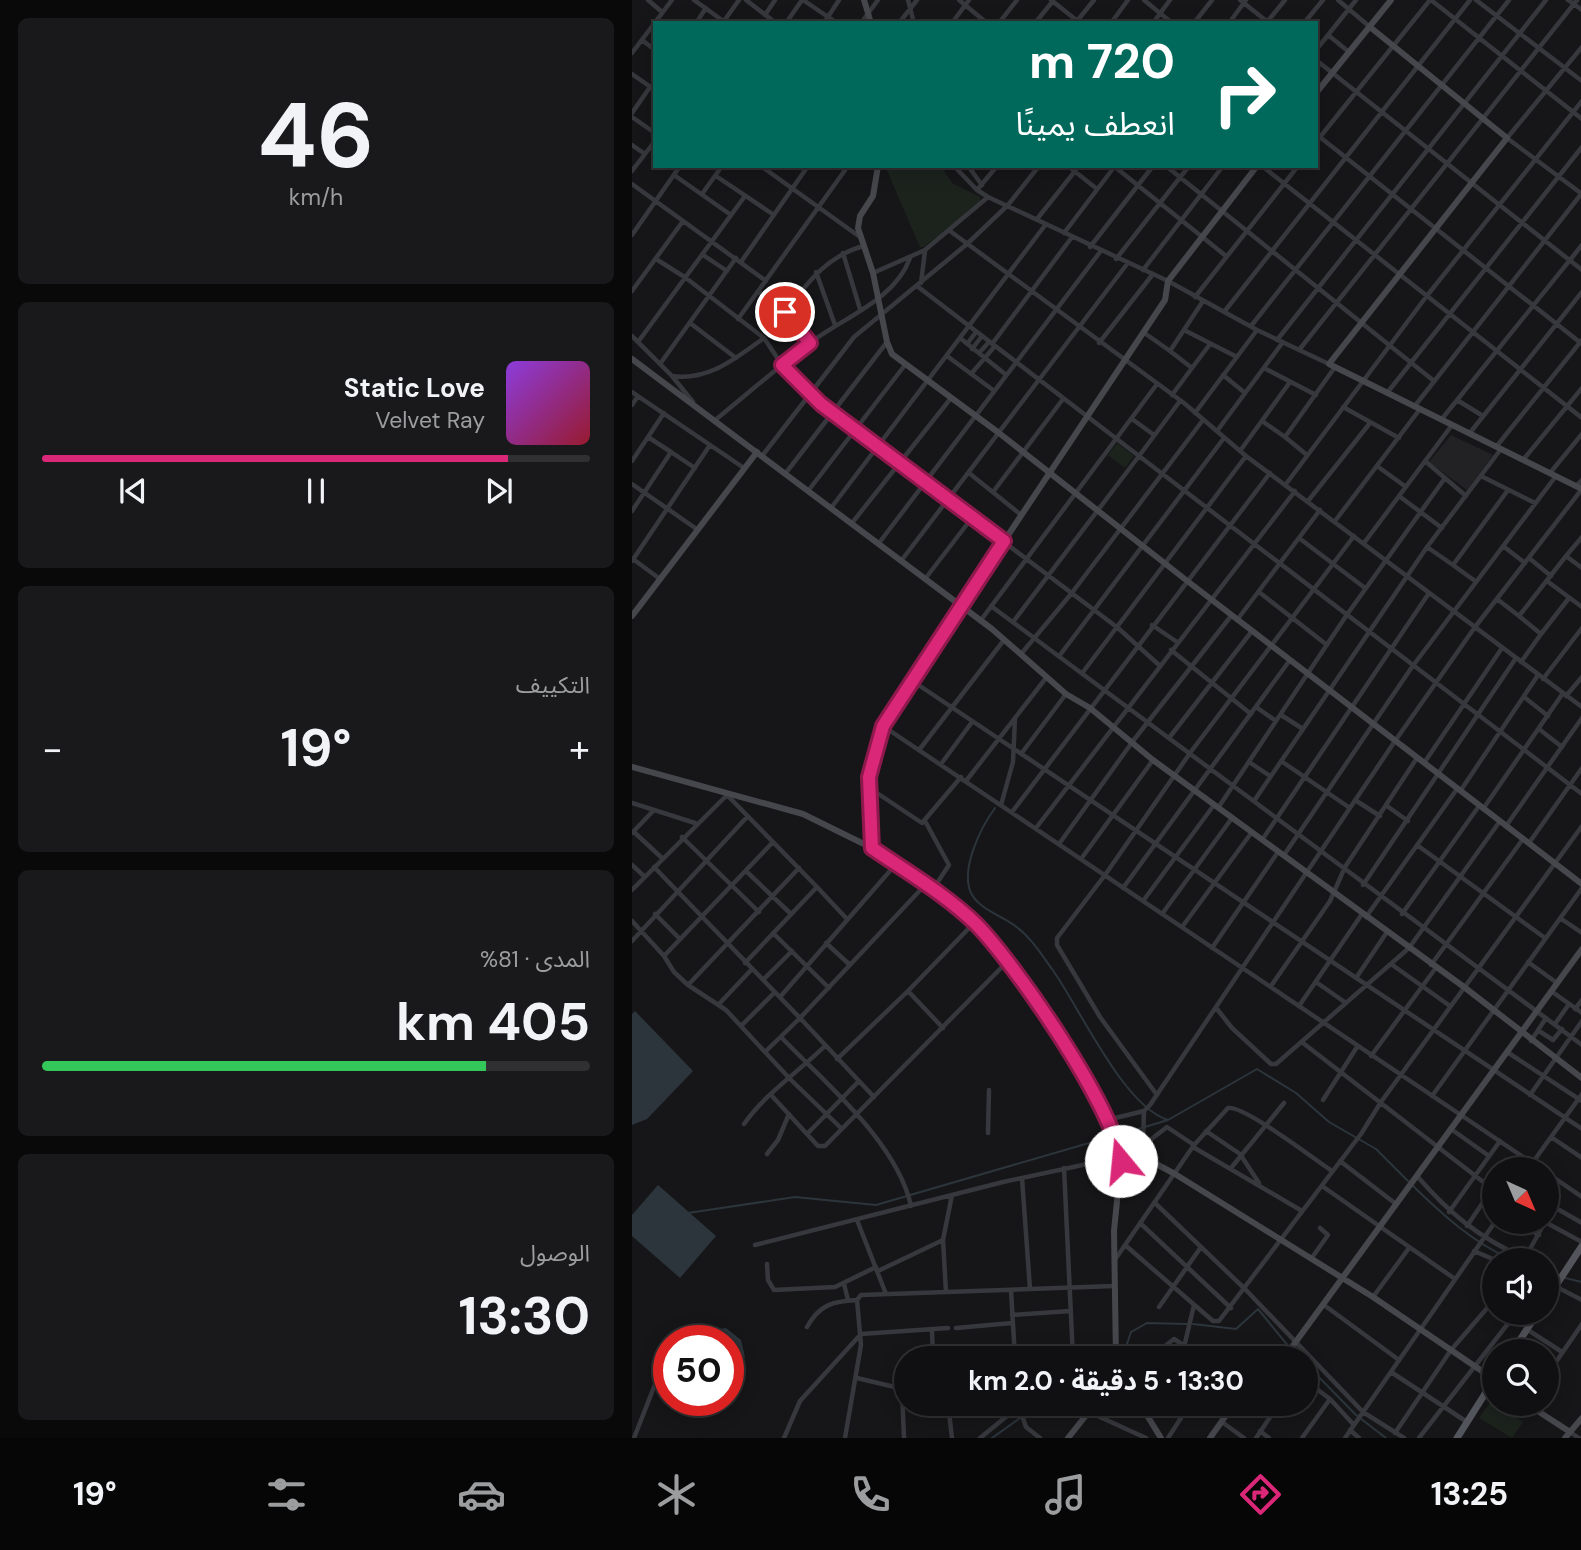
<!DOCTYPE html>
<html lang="ar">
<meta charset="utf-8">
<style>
body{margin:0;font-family:"DM Sans","Noto Sans Arabic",sans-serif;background:#19191b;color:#f1f3f6;direction:rtl;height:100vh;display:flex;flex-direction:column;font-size:26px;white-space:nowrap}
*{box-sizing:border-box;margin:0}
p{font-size:23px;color:#9c9d9f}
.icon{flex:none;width:38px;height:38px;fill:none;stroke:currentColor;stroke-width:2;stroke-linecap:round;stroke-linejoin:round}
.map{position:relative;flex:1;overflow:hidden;direction:ltr}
.panel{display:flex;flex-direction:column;gap:18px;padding:18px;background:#09090a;width:632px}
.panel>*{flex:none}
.hud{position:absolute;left:21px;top:21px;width:665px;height:147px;border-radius:0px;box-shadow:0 4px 18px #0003,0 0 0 2px #303032;direction:rtl;background:#00695c;color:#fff;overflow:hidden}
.needle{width:46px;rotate:136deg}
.fabs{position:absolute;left:850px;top:1157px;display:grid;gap:14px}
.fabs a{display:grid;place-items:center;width:77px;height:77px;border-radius:50%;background:#101012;box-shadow:0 4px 18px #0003,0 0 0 2px #303032;font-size:35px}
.speed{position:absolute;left:21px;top:1325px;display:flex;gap:14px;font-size:35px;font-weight:700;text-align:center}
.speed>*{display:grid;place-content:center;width:91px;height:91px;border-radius:50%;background:#101012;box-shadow:0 4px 18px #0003,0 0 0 2px #303032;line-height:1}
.speed .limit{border:10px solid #d22;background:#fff;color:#111}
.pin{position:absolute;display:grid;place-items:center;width:60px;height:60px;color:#fff;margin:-30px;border:4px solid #fff;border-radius:50%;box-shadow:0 2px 7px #0007}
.me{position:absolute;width:77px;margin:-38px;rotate:343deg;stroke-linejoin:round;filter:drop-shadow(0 0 5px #0008)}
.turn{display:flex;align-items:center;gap:24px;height:147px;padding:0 28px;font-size:32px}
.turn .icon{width:91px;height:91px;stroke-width:2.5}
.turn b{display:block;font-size:49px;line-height:60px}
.big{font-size:52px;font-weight:700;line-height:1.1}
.panel .tile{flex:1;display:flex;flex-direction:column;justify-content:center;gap:10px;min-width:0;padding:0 24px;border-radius:10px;background:#19191b}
.panel .dial{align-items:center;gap:0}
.dial b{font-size:91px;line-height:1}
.song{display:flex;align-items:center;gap:21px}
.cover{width:84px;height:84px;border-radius:10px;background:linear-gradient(135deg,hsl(270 70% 55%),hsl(350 70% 35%))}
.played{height:7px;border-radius:4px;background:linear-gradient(90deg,#db2777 85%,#303032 85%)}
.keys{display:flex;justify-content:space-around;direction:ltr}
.heat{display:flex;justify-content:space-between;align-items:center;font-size:38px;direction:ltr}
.charge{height:10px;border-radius:5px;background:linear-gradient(90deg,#34c759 81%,#303032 0)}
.trip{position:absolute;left:262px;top:1346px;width:424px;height:70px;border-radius:35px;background:#101012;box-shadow:0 4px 18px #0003,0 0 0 2px #303032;font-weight:700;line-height:70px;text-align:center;direction:rtl}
.tab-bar{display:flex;height:112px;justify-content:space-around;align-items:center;background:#060607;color:#9c9d9f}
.tab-bar .icon{width:49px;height:49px}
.tab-bar .current{color:#db2777}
.tab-bar b{font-size:32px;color:#f1f3f6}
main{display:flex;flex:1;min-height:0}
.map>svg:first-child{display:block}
.built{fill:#222225}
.green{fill:#1c231d}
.water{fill:#2c353c}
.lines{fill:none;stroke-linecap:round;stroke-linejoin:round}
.stream{stroke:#2c353c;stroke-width:2}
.street{stroke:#37383d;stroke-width:4.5}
.secondary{stroke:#45474d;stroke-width:6}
.primary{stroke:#53555c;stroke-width:7}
.route-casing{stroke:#8e194d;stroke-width:18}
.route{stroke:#db2777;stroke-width:12}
</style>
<main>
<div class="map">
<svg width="950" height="1438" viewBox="0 0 950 1438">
<rect width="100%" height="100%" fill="#161618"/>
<path class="built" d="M819,435L861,455L835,490L797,462Z"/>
<path class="green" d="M253,166H309L320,183L348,197V203L292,247H288Z
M485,443L502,456L493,468L476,455Z
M860,1400L891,1422L880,1438L847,1418Z"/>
<path class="water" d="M3,1011L61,1071L15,1119L0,1125V1014Z
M26,1185L84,1236L48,1278L0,1236V1215Z
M94,1328L109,1340L113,1357L108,1361L109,1371L103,1368L96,1352V1340H73L82,1330Z"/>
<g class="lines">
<path class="stream" d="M363,808C349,827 328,869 339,893C347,909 368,915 382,925C398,936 409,954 420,969C448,1008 491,1106 536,1120
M486,1135L536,1120L625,1069L664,1093L697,1122L744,1149L776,1181
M780,1185C811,1215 840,1242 880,1260
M56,1213L163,1197L244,1205L481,1136
M915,1273L928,1276
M933,1278L950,1282
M561,1324L604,1329L626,1309L657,1347
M486,1350L495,1344L499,1332L515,1323L555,1324
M661,1351L668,1358
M470,1358L480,1352
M674,1364L724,1415L754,1438
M393,1415L416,1404
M360,1438L388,1418"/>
<path class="street" d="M16,0L30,12
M62,0L94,23
M114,0L144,23
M171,0L205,23
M276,0L282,23
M327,0L355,23
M419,0L448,23
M512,0L540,23
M608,0L637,23
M706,0L738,27
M799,0L950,119
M844,0L950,81
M936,0L950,10
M133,15L143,0
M92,21L107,0
M445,21L462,0
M635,22L653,0
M64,23L74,8
M154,23L170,0
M192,23L207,0
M229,23L246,0
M267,23L285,0
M320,23L337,0
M367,23L385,0
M403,23L421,1
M479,23L496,0
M521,23L538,0
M562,23L580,0
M597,23L614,0
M672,23L691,0
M696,35L717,52
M10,40L23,50
M950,47L875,138L950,194
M684,50L724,0
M0,53L40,0
M684,60L950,270
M0,74L23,90
M0,113L18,87
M0,117L23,133
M684,134L950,344
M684,142L798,0
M0,145L13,154
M129,166L228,237
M322,166L345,190
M336,166L350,185
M365,166L345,190L356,197L536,281L625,330L697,364
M436,166L465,189
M534,166L802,381
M630,166L950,418
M483,167L594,256
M0,171L23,141
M42,175L99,215
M84,176L142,215
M0,184L134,281
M70,194L90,166
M405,219L447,166
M318,231L552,403L614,456L950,707
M432,233L483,166
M0,235L48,166
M458,247L521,166
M211,253L228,309
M71,255L95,271
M24,259L54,278L132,338L154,371L178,396L486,628L527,665
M484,259L557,166
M109,262L176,166
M511,270L591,166
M184,272L203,325
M241,273L293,250L356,197
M289,283L293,251
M285,286L507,456L548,401
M0,291L51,221
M127,292L153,312L178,343
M563,297L666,166
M153,312C176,282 194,257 231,246
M592,312L838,0
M106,319L216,166
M58,323L104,358
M619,326L877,0
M552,330L605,357
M511,332L538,351L571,301
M0,336L40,376L61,402
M328,338L373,374
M645,340L914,0
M6,342L113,196
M467,343L521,274
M335,344L344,332
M360,344L440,237
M340,349L350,336
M667,350L945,0
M538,351L560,368L540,395
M347,353L357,342
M315,356L361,390
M28,364L104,258
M560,368L578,344
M632,368L684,395
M339,374L363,346
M591,375L613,393
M40,376C77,381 104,358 132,338
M0,392L112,468
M755,393L950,147
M825,400L851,416
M0,405L6,396
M711,407L767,438
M782,407L950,193
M563,413L625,330
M500,419L522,435
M809,420L950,245
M82,421C114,395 145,368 178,343C212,317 263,300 278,258
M630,421L653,437
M585,431L651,342
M837,434L950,292
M16,437L39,452
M864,447L950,340
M608,451L658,382
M675,455L653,437L703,367
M130,456L222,337L335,244L376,205L407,166
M891,460L950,388
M0,461L32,413
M793,461L834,496
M745,466L774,487
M337,473L388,514
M918,473L950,434
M153,474L255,342
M849,476L903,503
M0,484L66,530
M654,484L794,297L950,101
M944,486L950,480
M176,491L273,365
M361,492L431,399
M767,496L810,528
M676,501L738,423
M199,508L414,224
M0,511L39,452L63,468
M703,521L788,409
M220,523L319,398
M950,537L934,556L950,568
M667,538L733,588
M247,543L468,252
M732,543L820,425
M871,546L893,563
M795,547L821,565L876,490
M897,558L919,576
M1,559L28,579
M0,561L78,445
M269,561L495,264
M821,565L843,581
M293,579L339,519
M915,581L950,607
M627,592L695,645
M865,599L887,616
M359,606L950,1045
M349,620L525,384
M605,620L688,510
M381,622L507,456L950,794
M520,625L545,642
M909,634L937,598
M539,650L619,714
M389,654L439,594L571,420
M428,655L592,438
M889,662L909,634L887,616L934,556
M451,672L614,456
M911,679L950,628
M279,680L950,1129
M934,696L950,677
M892,697L916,716
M624,707L644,721
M649,715L671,729
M251,726L909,1169
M907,729L930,747
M537,738L620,631
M287,750L372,640
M389,754L434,694
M649,761L718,808
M617,762L638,776
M792,763L870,648
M309,764L340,722
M334,781L414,678
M239,789L290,823L329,777
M829,790L906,675
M95,795L185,887L113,963
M723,800L748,816
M622,801L795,547L869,449
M0,803L63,823
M369,805L381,762L383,718
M755,806L776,821
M586,808L714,616L813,478
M851,809L931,693
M380,812L638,473
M293,821L317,865L301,889
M874,826L950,718
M404,828L663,491
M2,832L30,858
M0,833L21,811
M50,837L127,912
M630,840L797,593
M897,843L950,768
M427,844L501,741L599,616
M785,845L913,938
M652,855L780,667L924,476
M449,859L521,760
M0,865L13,877
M22,867L168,1018L133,1052
M114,871L159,914
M731,885L884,658
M185,887L215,919
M491,888L658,660
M0,890L95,795
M511,901L582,805
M23,914L48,939
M530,914L600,818
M770,914L847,806
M734,917L825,789
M928,918L950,933
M0,921L32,956L141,842
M550,927L620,832
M141,933L197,988
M0,941L115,817
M194,943L218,965
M580,948L646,852
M32,956L42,972L56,985L94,1010L158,1079L210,1129
M896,962L925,983
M759,964L818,1006
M799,965L891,839
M724,978L755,932
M131,980L160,951
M684,982L714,1003
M56,985L167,868
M639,986L698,901L713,867L785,758
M919,991L950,1013
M148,997L264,864
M87,1004L120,969
M667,1006L730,914
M585,1009L600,1028L639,1064H644L777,948L868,821
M943,1009L950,1000
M923,1024L937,1004
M109,1026L143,992
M311,1028L276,991L342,923
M907,1031L921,1040L930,1029
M149,1037C194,1084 265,1142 279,1206
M899,1041L914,1018
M671,1043L863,1191
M875,1052L950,1101
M739,1056L803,969
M205,1059L276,991
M525,1095L468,1017L425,945V938L473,875L558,753L722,536
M898,1095L950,1021
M140,1096L186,1146H193L375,962
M800,1096L950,888
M242,1097L168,1018L294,884
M691,1100L725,1047
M475,1120L512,1111L518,1105L763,741L843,627L950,489
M112,1124C133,1094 166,1072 193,1046
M819,1129L857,1156
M574,1131L608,1154L627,1183
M356,1133L357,1090
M175,1134L227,1081
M919,1137L950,1158
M511,1145L512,1111
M561,1147L670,1211
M504,1151L535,1127L562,1145
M135,1154L146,1140L157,1114
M708,1161L764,1204
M432,1168L441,1358
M599,1168L652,1103
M896,1169L950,1094
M915,1173L950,1197
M785,1176C816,1212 848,1239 893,1258L913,1222
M390,1178L398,1289
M690,1186L823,1279
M523,1203L613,1289L731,1412L772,1438
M915,1203L950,1223
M817,1212L868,1141
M225,1220L254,1294
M883,1222L907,1235
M913,1222L950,1242
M508,1223L599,1308
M835,1226L860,1189
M123,1245L371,1182L488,1157
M493,1245L581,1321H587L729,1134L749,1102L950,826
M842,1251L863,1260
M679,1259L696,1235L688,1228
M482,1261L562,1145L596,1108C612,1105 683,1160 700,1171
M135,1264L136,1280L142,1290L203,1287L244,1267
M246,1271L311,1240
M915,1282L950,1300
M212,1284L216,1300
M379,1290L383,1358
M314,1292L311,1240L320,1195
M741,1297L777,1248
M692,1305L767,1360
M527,1307L569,1247
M380,1315L438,1311
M175,1327C187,1305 201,1301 225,1300
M324,1328L380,1323
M300,1330L301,1358
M896,1330L930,1352
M553,1343L562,1305
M518,1358L542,1339L571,1358
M759,1372L835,1422
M915,1375L950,1324
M225,1378L275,1390
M674,1381L698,1399L722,1425
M270,1390L272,1438
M316,1404L320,1438
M386,1404L394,1427L408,1438
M457,1412L514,1438
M590,1422L612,1438
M718,1430L727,1438
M628,1431L637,1438
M938,1432L947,1438
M763,1433L819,1350L863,1299
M2,1438L31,1364
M152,1438L168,1401L229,1334L316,1328
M213,1438L229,1345L225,1300L229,1295L482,1286
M348,1438L386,1407
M536,1438L558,1404
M624,1438L647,1404
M670,1438L698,1399
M713,1438L863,1222
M787,1438L885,1312"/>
<path class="secondary" d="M232,0L239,23
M738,27L875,138L697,364L950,489
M684,93L759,0
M246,166L241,196L228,216L226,228L241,273L255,342L260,354L367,433L554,580L950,884
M0,359L360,629L434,694L458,708L521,760L832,987L950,1078
M0,616L125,452
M0,767L171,814L240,848L311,896L342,923L375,962L464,1098L484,1140L489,1161L482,1231L484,1358
M240,848C241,795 231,762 258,712L533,300L536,281L625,166
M485,1143L543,1174L741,1297L863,1380
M652,1358L950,949
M508,1404L529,1438
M895,1404L938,1432
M436,1438L463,1404
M578,1438L602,1404
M933,1438L950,1418"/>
<path class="primary" d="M915,1299L950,1246
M881,1351L906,1312
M825,1438L863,1378"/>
</g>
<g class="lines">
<g class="route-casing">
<path id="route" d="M153,312L178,343L150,365L189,404L372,541L251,726L237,777L240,848C275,872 313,894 344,924C384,965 481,1106 489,1161"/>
</g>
<use href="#route" class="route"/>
</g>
</svg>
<div class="fabs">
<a><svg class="needle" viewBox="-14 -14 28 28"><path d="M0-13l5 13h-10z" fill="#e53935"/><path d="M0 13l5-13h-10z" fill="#9c9d9f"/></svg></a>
<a><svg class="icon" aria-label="sound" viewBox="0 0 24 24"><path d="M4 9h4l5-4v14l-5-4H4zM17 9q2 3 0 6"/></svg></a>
<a><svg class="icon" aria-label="search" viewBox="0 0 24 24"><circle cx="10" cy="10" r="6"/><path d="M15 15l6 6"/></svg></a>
</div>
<div class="speed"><div class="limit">50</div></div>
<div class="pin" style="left:153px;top:312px;background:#d93025"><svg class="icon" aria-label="arrive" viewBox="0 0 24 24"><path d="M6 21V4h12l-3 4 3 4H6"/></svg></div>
<svg class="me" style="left:489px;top:1161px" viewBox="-20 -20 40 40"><circle r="19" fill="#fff"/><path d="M0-13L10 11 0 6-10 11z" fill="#db2777"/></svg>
<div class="trip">13:30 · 5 دقيقة · 2.0 km</div>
<div class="hud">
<div class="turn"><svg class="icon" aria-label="right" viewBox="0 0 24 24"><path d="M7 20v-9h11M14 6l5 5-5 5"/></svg><div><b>720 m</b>انعطف يمينًا</div></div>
</div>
</div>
<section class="panel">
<div class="tile dial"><b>46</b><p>km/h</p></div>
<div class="tile">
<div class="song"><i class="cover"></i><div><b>Static Love</b><p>Velvet Ray</p></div></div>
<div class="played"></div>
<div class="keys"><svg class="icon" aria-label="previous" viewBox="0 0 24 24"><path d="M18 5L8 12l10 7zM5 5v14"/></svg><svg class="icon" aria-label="pause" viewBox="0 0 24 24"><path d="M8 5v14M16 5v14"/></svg><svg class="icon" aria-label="next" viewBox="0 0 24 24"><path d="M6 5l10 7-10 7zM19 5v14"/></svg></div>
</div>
<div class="tile"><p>التكييف</p>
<div class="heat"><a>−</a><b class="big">19°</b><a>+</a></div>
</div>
<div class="tile"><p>المدى · 81%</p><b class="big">405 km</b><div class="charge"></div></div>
<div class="tile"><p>الوصول</p><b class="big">13:30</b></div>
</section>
</main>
<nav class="tab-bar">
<b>13:25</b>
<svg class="icon current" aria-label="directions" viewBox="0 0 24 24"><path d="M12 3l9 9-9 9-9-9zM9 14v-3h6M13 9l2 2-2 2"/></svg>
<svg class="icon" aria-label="music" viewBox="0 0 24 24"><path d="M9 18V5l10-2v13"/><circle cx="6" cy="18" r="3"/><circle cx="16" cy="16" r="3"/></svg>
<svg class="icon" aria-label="phone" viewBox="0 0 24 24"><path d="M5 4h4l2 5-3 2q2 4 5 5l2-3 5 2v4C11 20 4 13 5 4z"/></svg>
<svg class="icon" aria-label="climate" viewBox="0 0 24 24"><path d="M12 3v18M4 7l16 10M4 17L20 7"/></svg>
<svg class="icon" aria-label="car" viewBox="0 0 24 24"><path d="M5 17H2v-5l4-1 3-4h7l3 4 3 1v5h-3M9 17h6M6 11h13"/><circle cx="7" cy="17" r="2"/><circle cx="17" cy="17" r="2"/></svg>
<svg class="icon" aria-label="filters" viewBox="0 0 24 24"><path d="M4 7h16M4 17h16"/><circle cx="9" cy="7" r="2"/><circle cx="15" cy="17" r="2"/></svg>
<b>19°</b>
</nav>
